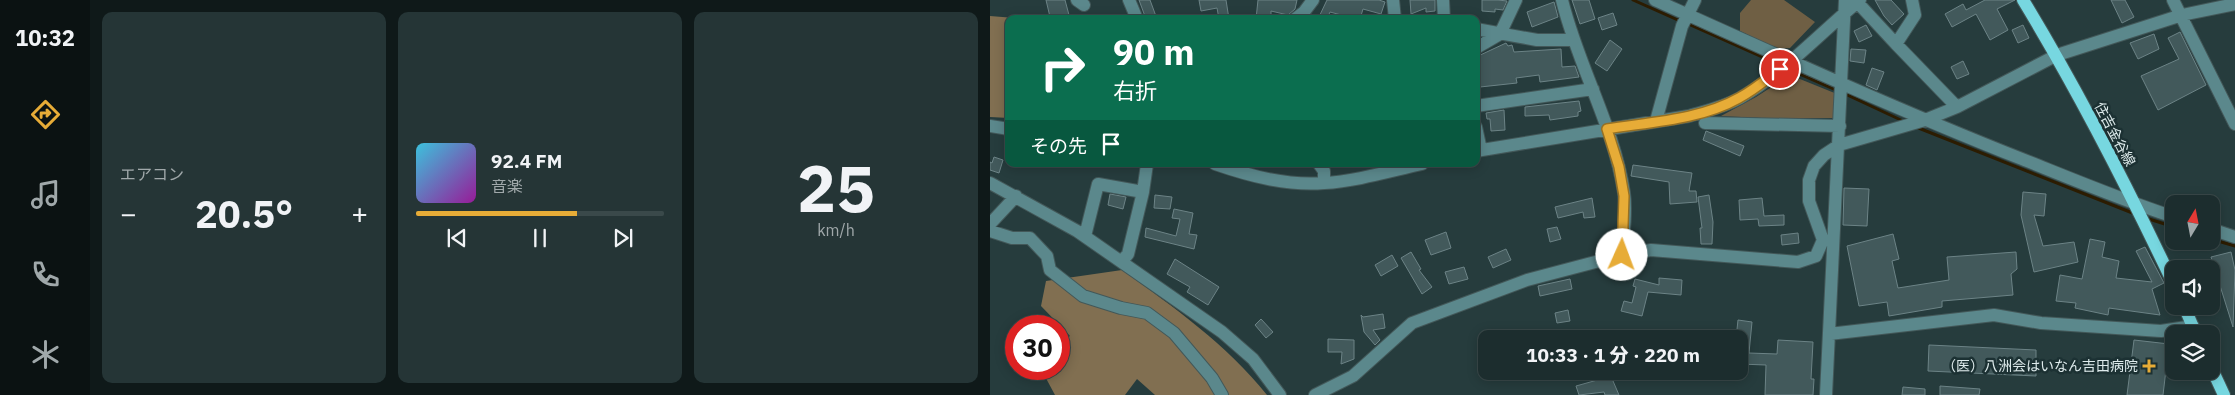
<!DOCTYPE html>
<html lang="ja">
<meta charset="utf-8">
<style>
body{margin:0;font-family:"IBM Plex Sans","Noto Sans JP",sans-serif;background:#253536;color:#f1f3f6;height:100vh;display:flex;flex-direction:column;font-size:19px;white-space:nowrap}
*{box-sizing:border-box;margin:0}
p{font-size:16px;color:#a0a8aa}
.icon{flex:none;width:28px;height:28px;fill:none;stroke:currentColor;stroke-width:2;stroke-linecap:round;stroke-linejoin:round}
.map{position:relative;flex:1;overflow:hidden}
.sheet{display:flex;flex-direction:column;gap:12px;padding:12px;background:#0f1919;width:900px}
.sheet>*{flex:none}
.hud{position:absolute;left:15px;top:15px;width:475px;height:152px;border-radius:10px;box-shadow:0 2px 12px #0003,0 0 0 1px #3a494a;background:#0b6e4f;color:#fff;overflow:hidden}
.needle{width:32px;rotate:10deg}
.fabs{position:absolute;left:1175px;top:195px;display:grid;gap:10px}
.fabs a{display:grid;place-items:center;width:55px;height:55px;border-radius:10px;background:#1c2d2e;box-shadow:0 2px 12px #0003,0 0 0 1px #3a494a;font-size:25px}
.speed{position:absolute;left:15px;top:315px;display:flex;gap:10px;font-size:25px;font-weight:700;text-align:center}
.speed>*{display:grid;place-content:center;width:65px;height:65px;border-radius:50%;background:#1c2d2e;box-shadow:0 2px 12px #0003,0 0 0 1px #3a494a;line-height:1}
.speed .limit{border:8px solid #d22;background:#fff;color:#111}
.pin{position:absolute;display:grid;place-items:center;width:42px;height:42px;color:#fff;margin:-21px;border:2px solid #fff;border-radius:50%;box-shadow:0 1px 5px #0007}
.me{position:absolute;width:55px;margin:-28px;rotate:2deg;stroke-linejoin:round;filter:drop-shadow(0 0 4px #0008)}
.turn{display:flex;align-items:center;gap:18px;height:105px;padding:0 25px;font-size:22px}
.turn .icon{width:65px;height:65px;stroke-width:2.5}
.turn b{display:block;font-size:35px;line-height:42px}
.then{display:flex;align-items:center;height:48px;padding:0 25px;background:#0003;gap:10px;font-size:19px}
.big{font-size:38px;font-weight:800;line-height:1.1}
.sheet .widget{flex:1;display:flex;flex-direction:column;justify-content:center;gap:8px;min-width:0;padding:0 18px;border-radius:10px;background:#253536}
.sheet .dial{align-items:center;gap:0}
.dial b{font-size:65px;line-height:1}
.song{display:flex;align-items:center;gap:15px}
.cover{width:60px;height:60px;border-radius:8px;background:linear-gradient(135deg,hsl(190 70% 55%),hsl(300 70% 35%))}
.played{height:5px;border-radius:2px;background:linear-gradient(90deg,#e7ac37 65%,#3a494a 65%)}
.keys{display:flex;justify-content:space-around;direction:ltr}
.heat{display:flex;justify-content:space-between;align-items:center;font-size:28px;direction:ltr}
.sheet .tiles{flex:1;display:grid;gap:12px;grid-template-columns:repeat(3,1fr)}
.trip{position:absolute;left:488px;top:330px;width:270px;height:50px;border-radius:10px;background:#1c2d2e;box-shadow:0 2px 12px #0003,0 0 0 1px #3a494a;font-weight:800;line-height:50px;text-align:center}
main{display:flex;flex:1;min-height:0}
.tabs{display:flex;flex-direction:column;width:90px;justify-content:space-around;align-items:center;background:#0b1212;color:#a0a8aa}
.tabs .icon{width:35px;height:35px}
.tabs .active{color:#e7ac37}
.tabs b{font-size:22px;color:#f1f3f6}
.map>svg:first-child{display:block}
.green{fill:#6f5f44}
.forest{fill:#816f51}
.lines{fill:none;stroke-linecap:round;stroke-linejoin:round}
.stream{stroke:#2c1c01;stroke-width:3}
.building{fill:#42595b;stroke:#6c8386}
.minor-casing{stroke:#435859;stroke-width:14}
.major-casing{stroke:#435859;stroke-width:14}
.minor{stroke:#5b888c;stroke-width:12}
.major{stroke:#77d7e0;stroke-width:12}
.route-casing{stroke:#967024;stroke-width:12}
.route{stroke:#e7ac37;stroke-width:9}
.poi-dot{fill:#e7ac37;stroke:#1c3133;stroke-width:2}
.labels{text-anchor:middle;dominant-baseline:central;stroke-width:5;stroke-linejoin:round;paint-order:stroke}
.street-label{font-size:14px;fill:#deebec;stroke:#1c3133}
.poi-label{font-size:14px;fill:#deebec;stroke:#1c3133;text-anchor:end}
</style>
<main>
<nav class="tabs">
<b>10:32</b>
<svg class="icon active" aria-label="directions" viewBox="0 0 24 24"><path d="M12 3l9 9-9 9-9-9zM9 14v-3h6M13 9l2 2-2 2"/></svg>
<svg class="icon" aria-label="music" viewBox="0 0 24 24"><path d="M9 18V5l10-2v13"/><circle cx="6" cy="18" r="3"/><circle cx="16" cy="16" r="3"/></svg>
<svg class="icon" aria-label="phone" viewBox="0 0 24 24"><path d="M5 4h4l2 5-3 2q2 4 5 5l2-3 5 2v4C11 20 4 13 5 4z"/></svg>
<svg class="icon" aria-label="climate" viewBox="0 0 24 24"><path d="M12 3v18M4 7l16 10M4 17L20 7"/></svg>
</nav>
<section class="sheet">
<div class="tiles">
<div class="widget"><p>エアコン</p>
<div class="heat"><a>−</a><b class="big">20.5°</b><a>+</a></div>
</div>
<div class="widget">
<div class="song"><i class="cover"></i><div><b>92.4 FM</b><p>音楽</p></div></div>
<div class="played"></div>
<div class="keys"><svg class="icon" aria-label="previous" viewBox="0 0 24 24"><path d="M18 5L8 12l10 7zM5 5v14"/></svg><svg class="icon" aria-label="pause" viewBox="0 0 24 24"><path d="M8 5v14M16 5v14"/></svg><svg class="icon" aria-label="next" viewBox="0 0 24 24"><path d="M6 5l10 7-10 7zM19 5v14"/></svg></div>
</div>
<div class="widget dial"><b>25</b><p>km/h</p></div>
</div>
</section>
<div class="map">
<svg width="1245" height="395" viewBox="0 0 1245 395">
<rect width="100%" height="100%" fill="#263c3d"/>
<path class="green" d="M761,0H794L825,22L800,48L786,49L750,31V13Z
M800,75L847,94L846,118H771L731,116L766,97Z"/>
<path class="forest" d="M0,16L39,19H19V118L0,117Z
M132,270C185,308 236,344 277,395H165L147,379L135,395H65L51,369H69V343L80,336L51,306L56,281Z"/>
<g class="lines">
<path class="stream" d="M643,0L690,21
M696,23L790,65
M798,69L848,91
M853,93L913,121
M926,127L1145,214
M1156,218L1184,227
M1221,239L1245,246"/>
</g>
<path class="building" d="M56,0H75L79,15L60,17Z
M149,0H160L167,19H156Z
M209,0H236L239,19H229L227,8L211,11Z
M268,0H307L305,9L298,15L281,11V19H266Z
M337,0H389L395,2L391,14L373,9L370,19H354L355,16L340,12L337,19H328Z
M420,0H445V11L436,12V8L421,14Z
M492,0H508L517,1L513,10L505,9V12L492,11Z
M582,0H599L605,19L590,24Z
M885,0H901L914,14L902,25L894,16Z
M995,0H1025L1007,9L1018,30L1000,40L986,14L962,27L955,14L973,4L976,10Z
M1121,0H1135L1144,17L1132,23Z
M564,2L568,17L542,27L537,12Z
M623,13L627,25L612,30L608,18Z
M876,25L882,36L869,42L864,31Z
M1033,25L1039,38L1028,43L1022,30Z
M1190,32L1216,85L1168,110L1151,76L1189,59L1178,38Z
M1164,34L1169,49L1148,59L1140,43Z
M620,40L632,49L617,71L605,63Z
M516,43L518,46L522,45L524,52L571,49L572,67L585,66L589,77L550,82L549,75L526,78L527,83L490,87L486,57Z
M861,49L876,50L874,63L860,61Z
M973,61L979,74L967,79L961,67Z
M882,68L894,72L887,90L876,85Z
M589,101L591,111L588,112V116L560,120L559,115L535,116V107Z
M514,110L515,130L501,131L500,119H497L496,113Z
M716,131L754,146L750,156L713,140Z
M4,157L13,160L9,173L0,170V162L2,163Z
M643,165L702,173L699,191H706L707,202L680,204L679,182L641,176Z
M854,188L879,189L877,226L853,225Z
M1033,192L1056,194L1054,216L1044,215L1053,246L1084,242L1088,262L1044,272L1031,215Z
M120,194L136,197L133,209L118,205Z
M165,195L182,197L180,209L164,208Z
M719,195L723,222L722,244H711L710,228H712L708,197Z
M602,198L605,217L594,218L593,212L568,218L565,207Z
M772,198L774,216L794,215V225L769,226L768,219L750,220L749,200Z
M184,209L203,213L199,234L207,235L204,249L155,237L156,228L186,236L190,219L182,218Z
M567,227L571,239L560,242L557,229Z
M456,232L461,248L441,255L435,240Z
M808,233L809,243L792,245L791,235Z
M903,234L909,259L902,261L908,288L959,280L957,257L1026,252L1027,269L1021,274L1023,295L952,301V307L899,316L897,302L869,306L857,246Z
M1100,239L1115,242L1112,257L1129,261L1126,278L1162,282L1146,251L1155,247L1174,283L1162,289L1170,315L1119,308L1118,315L1085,308L1086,303L1066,301L1070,275L1092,279Z
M516,249L521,260L503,268L498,257Z
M421,252L431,269L429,270L442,287L432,294L411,258Z
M1241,252L1245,270L1243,327L1221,257Z
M402,255L408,266L391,276L385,265Z
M185,259L229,287L218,305L197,292L200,287L177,274Z
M474,267L478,279L459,284L455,272Z
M669,278L692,280L691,295L658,292L652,316L631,311L634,301L642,303L646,287L643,286L645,279L669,285Z
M580,279L582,289L550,296L548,286Z
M578,310L580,321L567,323L565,313Z
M393,314L395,328L383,330L390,340L385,345L374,332L371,315L373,317Z
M271,319L283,332L276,338L265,325Z
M748,320L762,322L759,353L787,354L788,340L823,342L821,379H824L823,395H775L776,365L749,364V339H746Z
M338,339L364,340V359L351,364L352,352H338Z
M1144,340L1179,344L1173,395H1137Z
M939,345L1046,350V376L938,371Z
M620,374L629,395H615L614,392L589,395L586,386L611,379L610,377Z
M950,386L990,389L989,395H950Z
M913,387L935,389V395H912Z"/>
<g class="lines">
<g class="minor-casing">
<path id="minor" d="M87,0L94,5
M139,0L147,19
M403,0L405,19
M453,0L454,19
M572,0C588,66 624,126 634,193C637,213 633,235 632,255
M665,0C787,55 908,110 1032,159C1082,179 1132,200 1184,217
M922,0L925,15L906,44L967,107
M1183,0L1245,124
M867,2L906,44
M305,19L314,12L323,0
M486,29L547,40H584
M486,48L510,34L526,0
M486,106L603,89
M666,121L692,26L705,0
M715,123L850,126
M0,126L19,129
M486,127L491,150
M486,151L699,116C716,111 734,107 750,98C795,72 830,33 870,0
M225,164C260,176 297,186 334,183C367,181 400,171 432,164
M329,164L334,171V183
M0,183L87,231L232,332L263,359L290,395
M0,224L26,196
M1221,229L1245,237
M0,231L22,238H40L57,256L60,270L93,296L131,308L157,313L184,333L222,378L232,395
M95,236L108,184L153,192
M132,261L138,254L153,192L157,164
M839,334L1004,315L1051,323L1171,331L1203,326
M325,395L363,376L422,323L537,280L632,255L661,250L808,262L826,256L833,240L819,201V180L824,166L834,155L849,145L935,120L967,107L1067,55L1192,15L1245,4
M836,395L855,0"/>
</g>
<g class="major-casing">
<path id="major" d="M1033,0C1089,92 1138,188 1184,285
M1194,306L1206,334
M1221,367L1234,395"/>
</g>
<use href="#minor" class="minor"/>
<use href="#major" class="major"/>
</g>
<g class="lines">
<g class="route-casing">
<path id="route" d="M632,255L634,196L629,167L617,129C660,122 710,120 749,98C764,90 777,79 790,69"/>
</g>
<use href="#route" class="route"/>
</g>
<path class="poi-dot" d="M1156.5 358.5h5v5h5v5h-5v5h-5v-5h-5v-5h5z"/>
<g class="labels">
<g class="street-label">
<text transform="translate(1125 134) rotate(62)">住吉金谷線</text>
</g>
<g class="poi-label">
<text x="1148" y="366">（医）八洲会はいなん吉田病院</text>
</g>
</g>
</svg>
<div class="fabs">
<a><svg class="needle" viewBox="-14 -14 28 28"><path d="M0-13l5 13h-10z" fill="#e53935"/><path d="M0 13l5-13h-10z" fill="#a0a8aa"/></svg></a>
<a><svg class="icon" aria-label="sound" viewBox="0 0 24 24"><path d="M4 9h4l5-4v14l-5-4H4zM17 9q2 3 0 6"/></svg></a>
<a><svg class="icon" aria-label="layers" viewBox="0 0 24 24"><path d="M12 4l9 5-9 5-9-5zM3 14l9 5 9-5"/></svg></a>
</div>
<div class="speed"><div class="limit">30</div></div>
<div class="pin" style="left:790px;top:69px;background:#d93025"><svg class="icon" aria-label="arrive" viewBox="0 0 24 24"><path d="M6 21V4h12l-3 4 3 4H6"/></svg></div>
<svg class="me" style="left:632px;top:255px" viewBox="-20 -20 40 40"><circle r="19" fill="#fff"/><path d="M0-13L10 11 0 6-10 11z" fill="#e7ac37"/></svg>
<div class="trip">10:33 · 1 分 · 220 m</div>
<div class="hud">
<div class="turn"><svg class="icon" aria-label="right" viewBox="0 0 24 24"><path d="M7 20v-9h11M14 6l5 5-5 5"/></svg><div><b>90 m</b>右折</div></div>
<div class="then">その先<svg class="icon" aria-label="arrive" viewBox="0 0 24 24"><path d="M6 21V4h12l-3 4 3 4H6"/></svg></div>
</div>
</div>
</main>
